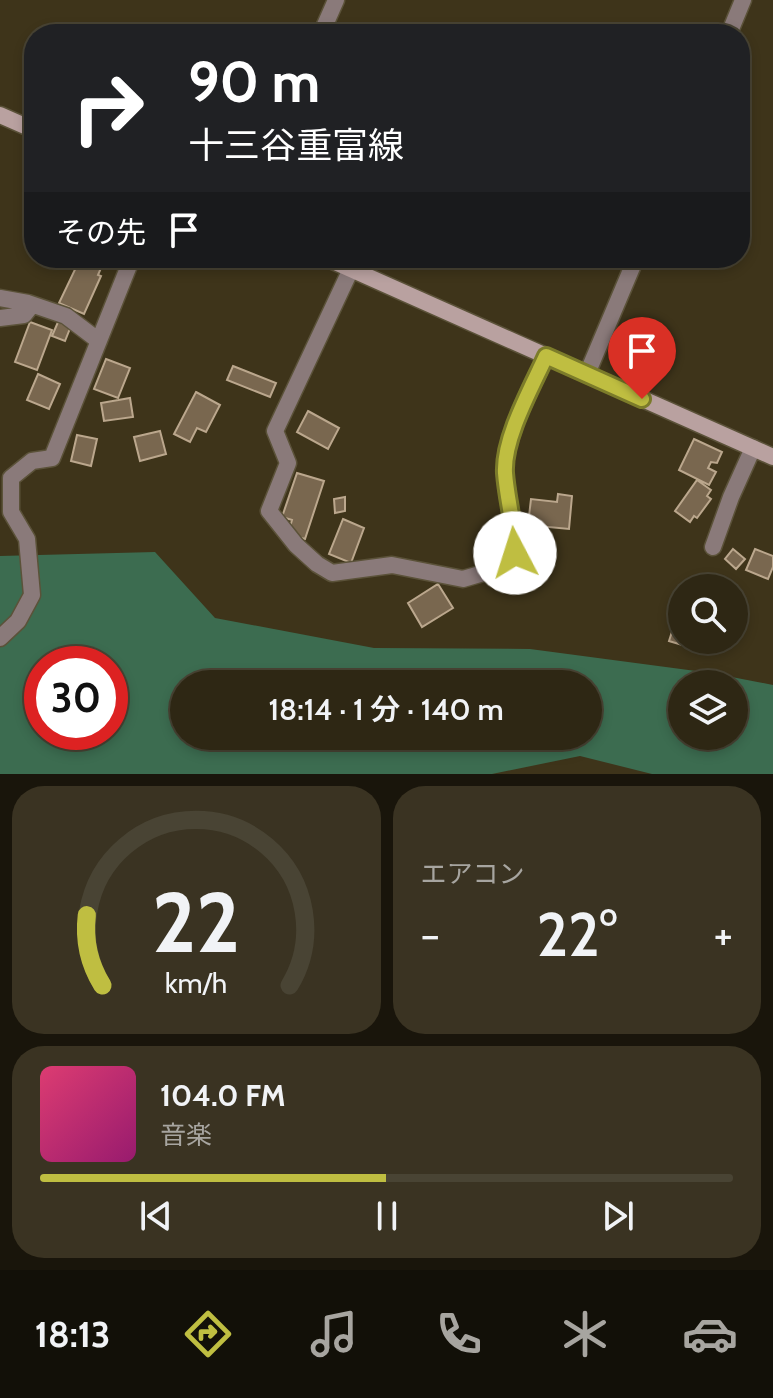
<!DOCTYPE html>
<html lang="ja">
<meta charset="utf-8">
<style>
body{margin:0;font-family:Cabin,"Noto Sans JP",sans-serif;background:#3a3322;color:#f1f3f6;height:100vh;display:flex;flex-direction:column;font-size:30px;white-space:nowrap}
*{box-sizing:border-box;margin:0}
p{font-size:26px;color:#a7a5a0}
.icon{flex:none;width:44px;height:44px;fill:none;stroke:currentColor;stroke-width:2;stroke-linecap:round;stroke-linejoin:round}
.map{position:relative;height:774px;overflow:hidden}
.details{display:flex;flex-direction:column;gap:12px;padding:12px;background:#19150b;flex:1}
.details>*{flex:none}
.top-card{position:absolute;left:24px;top:24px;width:726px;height:244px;border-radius:32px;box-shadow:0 4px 12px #0003,0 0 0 2px #494434;background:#202124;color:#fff;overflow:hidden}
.buttons{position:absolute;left:668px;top:574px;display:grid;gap:16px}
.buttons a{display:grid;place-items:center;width:80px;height:80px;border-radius:50%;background:#2e2714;box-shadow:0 4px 12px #0003,0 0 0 2px #494434;font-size:40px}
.speed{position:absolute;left:24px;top:646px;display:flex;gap:16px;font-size:40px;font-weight:700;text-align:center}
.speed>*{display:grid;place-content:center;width:104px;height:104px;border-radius:50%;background:#2e2714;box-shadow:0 4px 12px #0003,0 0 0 2px #494434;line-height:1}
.speed .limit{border:12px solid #d22;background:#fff;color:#111}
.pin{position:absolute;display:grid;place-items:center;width:68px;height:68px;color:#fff;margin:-82px -34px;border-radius:50% 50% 50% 0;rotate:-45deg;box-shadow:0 0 8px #0007}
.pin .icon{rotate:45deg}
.me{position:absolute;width:88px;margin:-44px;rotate:355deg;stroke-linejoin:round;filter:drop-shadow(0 0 6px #0008)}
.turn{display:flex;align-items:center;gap:28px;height:168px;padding:0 32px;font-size:36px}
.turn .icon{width:104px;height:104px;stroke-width:2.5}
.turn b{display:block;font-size:56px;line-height:68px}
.then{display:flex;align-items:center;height:76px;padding:0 32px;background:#0003;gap:16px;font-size:30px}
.big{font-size:60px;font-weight:600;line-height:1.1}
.details .card{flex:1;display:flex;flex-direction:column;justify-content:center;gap:12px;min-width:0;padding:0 28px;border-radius:32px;background:#3a3322}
.details .dial{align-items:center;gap:0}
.dial svg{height:208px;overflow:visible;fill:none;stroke:#494434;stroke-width:7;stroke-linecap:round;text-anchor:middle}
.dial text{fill:#f1f3f6;stroke:none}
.song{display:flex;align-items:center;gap:24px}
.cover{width:96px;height:96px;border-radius:12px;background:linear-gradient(135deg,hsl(340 70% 55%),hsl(320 70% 35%))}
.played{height:8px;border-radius:4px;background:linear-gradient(90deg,#bfbe41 50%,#494434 50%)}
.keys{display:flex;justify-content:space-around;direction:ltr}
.heat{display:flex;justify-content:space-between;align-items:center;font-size:44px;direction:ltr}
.details .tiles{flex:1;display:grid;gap:12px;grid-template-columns:1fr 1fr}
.card:last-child{grid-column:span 2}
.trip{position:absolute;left:170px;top:670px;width:432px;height:80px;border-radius:40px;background:#2e2714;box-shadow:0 4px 12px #0003,0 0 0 2px #494434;font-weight:600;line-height:80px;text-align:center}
.menu{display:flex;height:128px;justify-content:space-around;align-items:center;background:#121008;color:#a7a5a0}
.menu .icon{width:56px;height:56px}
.menu .selected{color:#bfbe41}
.menu b{font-size:36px;color:#f1f3f6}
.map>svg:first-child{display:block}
.green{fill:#3c6c50;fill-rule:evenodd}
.building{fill:#79674f;stroke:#bba78d;stroke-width:2}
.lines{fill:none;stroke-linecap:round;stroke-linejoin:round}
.street-casing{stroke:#5b5239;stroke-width:19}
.secondary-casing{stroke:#5b5239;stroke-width:19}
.street{stroke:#8a7a7a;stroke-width:16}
.secondary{stroke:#b9a1a0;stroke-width:16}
.route-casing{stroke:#7c7c2a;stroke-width:20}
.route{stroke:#bfbe41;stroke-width:14}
</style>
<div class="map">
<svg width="773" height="774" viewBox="0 0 773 774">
<rect width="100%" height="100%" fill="#3e341a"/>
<path class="green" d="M155,552L215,618L374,648L530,649L711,673L773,685V774H652L580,756L492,774H0V556ZM42,664H110V732H42ZM184,684H588V736H184ZM682,684H734V736H682Z"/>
<path class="building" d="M80,259L101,268L98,275L101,276L84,314L59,303Z
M30,322L52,330L37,370L15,362Z
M58,322L71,326L65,341L52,336Z
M106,359L130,368L118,398L94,389Z
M233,366L276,383L270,397L227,380Z
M38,374L60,384L49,409L27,400Z
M196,392L220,405L206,432L197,428L190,442L174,434Z
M130,398L133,417L104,421L101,403Z
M308,411L339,428L328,449L297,432Z
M160,431L166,454L140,461L134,437Z
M77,435L97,439L91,466L71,461Z
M694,439L722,452L717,463L711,462L708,468L716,472L709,485L679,470Z
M297,473L324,481L305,539L288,534L292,520L282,517Z
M697,480L711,490L707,496L711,499L697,518L694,516L690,522L675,511Z
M558,494L572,496L569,529L528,525L531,499L557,502Z
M345,497V511L335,513L334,499Z
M343,519L364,528L351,563L329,554Z
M733,549L745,559L736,569L725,559Z
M755,549L773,556V567L768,579L746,570Z
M438,584L453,608L422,627L408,603Z
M677,616L682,618V645L669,641Z"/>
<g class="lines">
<g class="street-casing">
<path id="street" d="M321,34L336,0
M729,34L743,0
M351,269L275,431L288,463L269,511L296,545L317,564L332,573L392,565L463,579L497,569L515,553C515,526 507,500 505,473C503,438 532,387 546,356
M0,298L28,303L66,316L99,341
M0,318L24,315L32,305
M587,374L636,258
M713,547L731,497L753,448
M0,638L18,621L32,595L27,539L11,512V478L32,461L52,458L132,258"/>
</g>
<g class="secondary-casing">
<path id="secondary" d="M0,115L34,130
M326,258L773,457"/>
</g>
<use href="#street" class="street"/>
<use href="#secondary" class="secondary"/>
</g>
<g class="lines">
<g class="route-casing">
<path id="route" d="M515,553C515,526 507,500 505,473C503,438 532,387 546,356L642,399"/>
</g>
<use href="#route" class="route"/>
</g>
</svg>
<div class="buttons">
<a><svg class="icon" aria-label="search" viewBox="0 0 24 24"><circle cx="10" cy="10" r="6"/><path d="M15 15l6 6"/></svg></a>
<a><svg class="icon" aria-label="layers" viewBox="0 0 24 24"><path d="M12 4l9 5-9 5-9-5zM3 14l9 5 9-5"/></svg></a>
</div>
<div class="speed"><div class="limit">30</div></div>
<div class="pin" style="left:642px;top:399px;background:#d93025"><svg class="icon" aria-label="arrive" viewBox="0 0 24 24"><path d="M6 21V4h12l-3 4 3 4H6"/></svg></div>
<svg class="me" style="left:515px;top:553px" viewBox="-20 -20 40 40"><circle r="19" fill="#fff"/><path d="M0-13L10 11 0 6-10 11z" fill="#bfbe41"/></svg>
<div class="trip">18:14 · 1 分 · 140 m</div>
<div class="top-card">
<div class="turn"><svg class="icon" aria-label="right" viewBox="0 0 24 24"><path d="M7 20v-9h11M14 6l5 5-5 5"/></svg><div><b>90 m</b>十三谷重富線</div></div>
<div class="then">その先<svg class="icon" aria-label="arrive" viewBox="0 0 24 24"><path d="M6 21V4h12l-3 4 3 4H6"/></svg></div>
</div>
</div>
<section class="details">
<div class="tiles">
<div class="card dial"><svg viewBox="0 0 100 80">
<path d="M14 69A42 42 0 1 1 86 69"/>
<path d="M14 69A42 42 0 0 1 8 42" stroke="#bfbe41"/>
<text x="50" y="56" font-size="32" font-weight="700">22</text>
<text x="50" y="72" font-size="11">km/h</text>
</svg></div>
<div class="card"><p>エアコン</p>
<div class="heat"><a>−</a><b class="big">22°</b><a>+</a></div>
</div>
<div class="card">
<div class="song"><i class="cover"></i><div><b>104.0 FM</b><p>音楽</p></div></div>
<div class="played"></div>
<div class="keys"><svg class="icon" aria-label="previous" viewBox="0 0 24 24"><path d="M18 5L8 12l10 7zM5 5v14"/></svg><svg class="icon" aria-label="pause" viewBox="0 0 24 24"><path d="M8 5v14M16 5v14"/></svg><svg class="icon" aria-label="next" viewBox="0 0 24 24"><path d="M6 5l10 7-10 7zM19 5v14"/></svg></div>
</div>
</div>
</section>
<nav class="menu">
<b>18:13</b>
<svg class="icon selected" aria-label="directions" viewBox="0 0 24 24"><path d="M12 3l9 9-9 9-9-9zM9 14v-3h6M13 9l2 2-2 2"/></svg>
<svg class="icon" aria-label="music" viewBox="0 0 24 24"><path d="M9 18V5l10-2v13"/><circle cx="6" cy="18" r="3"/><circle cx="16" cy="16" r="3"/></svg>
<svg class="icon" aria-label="phone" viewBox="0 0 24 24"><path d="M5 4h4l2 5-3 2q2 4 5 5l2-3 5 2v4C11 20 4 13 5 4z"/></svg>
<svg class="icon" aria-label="climate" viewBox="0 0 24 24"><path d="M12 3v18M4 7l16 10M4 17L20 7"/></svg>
<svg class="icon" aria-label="car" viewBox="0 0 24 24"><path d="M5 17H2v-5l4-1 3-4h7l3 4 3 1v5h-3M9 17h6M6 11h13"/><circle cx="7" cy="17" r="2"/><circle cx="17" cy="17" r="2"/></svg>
</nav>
